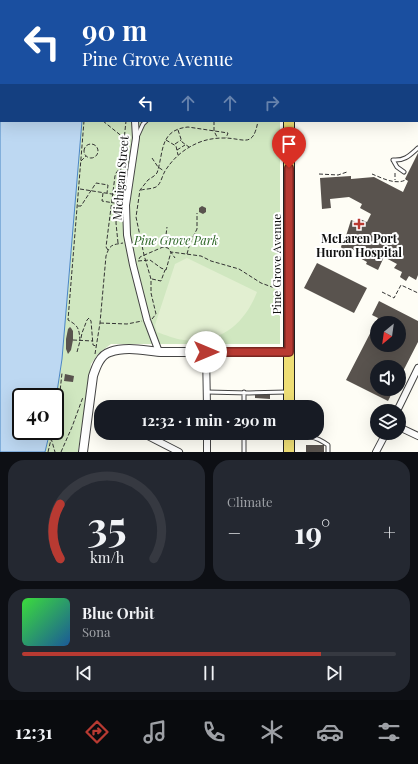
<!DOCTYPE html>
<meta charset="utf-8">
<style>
body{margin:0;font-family:"Playfair Display",serif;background:#242831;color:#f1f3f6;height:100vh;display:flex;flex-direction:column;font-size:15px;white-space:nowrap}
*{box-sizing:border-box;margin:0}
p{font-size:13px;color:#9ea1a6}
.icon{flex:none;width:22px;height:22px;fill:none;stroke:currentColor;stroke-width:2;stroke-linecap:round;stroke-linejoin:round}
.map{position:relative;height:452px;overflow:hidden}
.sheet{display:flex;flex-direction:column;gap:8px;padding:8px;background:#0d0f14;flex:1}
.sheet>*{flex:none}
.banner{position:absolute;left:0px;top:0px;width:418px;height:122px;box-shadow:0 4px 16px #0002;background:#1a4fa0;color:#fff;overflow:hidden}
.needle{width:26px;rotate:209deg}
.controls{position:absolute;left:370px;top:316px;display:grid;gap:8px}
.controls a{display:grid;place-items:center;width:36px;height:36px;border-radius:50%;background:#171b24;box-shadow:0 4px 16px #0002;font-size:20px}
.speed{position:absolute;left:12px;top:388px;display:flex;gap:8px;font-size:20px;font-weight:700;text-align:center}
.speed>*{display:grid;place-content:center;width:52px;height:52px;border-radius:50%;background:#171b24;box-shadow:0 4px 16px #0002;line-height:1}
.speed .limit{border:2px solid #111;border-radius:6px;background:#fff;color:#111}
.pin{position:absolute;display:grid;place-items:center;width:34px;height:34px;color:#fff;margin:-41px -17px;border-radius:50% 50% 50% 0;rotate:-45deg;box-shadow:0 0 4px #0007}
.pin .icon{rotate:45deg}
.me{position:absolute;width:44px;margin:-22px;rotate:90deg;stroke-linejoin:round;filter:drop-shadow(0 0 3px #0008)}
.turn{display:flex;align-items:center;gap:14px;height:84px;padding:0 16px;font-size:18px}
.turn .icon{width:52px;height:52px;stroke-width:2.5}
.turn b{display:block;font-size:28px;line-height:34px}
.lanes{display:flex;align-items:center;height:38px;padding:0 16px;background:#0003;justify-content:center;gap:20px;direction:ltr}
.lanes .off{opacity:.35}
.big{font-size:30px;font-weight:700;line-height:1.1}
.sheet .card{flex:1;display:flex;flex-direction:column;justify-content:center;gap:6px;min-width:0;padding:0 14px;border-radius:16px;background:#242831}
.sheet .dial{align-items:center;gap:0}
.dial svg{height:104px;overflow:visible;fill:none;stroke:#363941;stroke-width:7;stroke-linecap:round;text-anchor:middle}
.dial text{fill:#f1f3f6;stroke:none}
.song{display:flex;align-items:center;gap:12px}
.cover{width:48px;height:48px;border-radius:6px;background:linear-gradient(135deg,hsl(120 70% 55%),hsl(210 70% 35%))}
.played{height:4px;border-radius:2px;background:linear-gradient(90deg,#b83a32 80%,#363941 80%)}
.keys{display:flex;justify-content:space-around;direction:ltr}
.heat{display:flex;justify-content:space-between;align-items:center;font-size:22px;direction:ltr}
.sheet .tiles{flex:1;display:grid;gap:8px;grid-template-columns:1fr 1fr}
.card:last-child{grid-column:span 2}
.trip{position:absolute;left:94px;top:400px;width:230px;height:40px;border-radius:16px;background:#171b24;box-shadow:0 4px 16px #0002;font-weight:700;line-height:40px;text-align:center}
.menu{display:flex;height:64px;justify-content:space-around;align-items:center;background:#090b0e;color:#9ea1a6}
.menu .icon{width:28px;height:28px}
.menu .on{color:#b83a32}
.menu b{font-size:18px;color:#f1f3f6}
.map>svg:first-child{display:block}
.green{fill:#d0e7c0}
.pitch{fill:#e2efd1}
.water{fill:#bdd8f2;stroke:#4985c4}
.building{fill:#59534e;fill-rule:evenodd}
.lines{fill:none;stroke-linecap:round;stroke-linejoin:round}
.service-casing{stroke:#444;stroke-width:5}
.minor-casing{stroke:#444;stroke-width:8}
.tertiary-casing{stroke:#444;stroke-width:10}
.primary-casing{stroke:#222;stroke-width:12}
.path{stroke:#333;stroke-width:1;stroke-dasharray:4 2;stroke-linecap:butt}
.service{stroke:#fff;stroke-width:3}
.minor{stroke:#fff;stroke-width:6}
.tertiary{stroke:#fff;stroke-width:8}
.primary{stroke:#eede75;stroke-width:10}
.route-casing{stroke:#782620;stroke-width:10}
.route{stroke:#b83a32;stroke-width:7}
.poi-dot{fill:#b83a32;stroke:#fff;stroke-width:1.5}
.labels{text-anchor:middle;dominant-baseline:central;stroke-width:4;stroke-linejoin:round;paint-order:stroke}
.street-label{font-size:12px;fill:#111;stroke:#fff}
.poi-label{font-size:12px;font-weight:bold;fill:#111;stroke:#fff}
.park-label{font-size:12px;font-style:italic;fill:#2b6524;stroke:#fff}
</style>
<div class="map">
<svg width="418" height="452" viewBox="0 0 418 452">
<rect width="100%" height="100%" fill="#fefdf5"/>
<path class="green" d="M125,0H280V1H125Z
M82,121H280V344H111L98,354L91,364L78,452H45L50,431H55V405L62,359Z"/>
<path class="pitch" d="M187,258L257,292C245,324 219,345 184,340C174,339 166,335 157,332L155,325L175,264Z"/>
<path class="water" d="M0,0H102V1H1V121H82L62,359L55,405V397H21V431H50L45,452H0Z"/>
<path class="building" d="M418,153V275L416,280L409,276L406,281L400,277L402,272L394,268L397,264L384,257L378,270L366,264L367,262L358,257L361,251L357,248L356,251L352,249L351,256L345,255L346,251L343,250L341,247L344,237L346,236L351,220L356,222L360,219L367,222L371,214L360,208L362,204L349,197L330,199L331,208L322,209L320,178L351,176V179L374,177L403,192L408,181L405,179Z
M202,206L206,208V212L203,214L199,212V208Z
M317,263L367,288L354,313L304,288Z
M379,301L418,321V342L399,379V367H377V389H394L388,401L346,380L378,318L372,315ZM377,323H399V345H377Z
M70,327L71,328L73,331V340L71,350L68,354L66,349V339L68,329Z
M65,374L74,376L73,382L64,381Z
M255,393L270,394V399L255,398Z
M250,403L272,404V407H250Z
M306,445H324V452H306Z"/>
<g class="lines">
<g class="service-casing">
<path id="service" d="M417,78L418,77
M417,85L418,89
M417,114L418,113
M137,137L143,124L146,121
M393,160C405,161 410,155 418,148
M393,160L397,167L404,172
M207,392L249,393L287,392
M244,392V407
M244,433V452
M291,436C307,435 315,436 328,445V452"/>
</g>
<g class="minor-casing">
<path id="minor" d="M339,0L341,1
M141,1V0
M417,38L418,39
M135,121L136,138L126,205L127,235L133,265L147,320L159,352
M206,352L207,407
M397,411L418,368
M399,427L418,436
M142,433L179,452
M207,433V452
M376,452L386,433"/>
</g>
<g class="tertiary-casing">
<path id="tertiary" d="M354,1L355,0
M83,452L93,376C96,367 100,355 110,352C127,346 146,351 163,352C205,352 247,352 289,352"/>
</g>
<g class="primary-casing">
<path id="primary" d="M289,0V1
M289,407V121
M289,452V433"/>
</g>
<path class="path" d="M223,1V0
M242,1L243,0
M103,121L124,138H129
M214,121V131L217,137
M178,130L182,142L189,147
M166,140L176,146L178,155
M175,144L181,140
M84 151a7 7 0 1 1 14 0a7 7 0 1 1-14 0Z
M177,150L185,145
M152,158L158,167L164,171
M81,161L86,156
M121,165C120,161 120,154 123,150L128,151
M395,173V180
M319,174L338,175L347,172
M372,174C382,178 397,186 407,179
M80,189L118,195
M141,190C145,189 152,189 156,187C161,184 162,176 165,171C174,157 185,148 200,142C208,139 216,138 224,138C244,138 253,149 258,121
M103,193L102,201L120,204
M78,206H81L96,183L108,185L107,193
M118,243L116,223L117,209L121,167L124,152L123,150L126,121
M163,246L166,235L167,227
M108,250L106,247L115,176L116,173L120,168
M187,254L190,243L197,229V213
M139,259L140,257L163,247L168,248L175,258
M138,261L150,260L161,268L166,270L171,252L201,256L211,261L239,269L261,283L272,287L281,288
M152,279L161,281L165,270
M382,292L394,298L401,285L418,293
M152,319L156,314L151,293V279L144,255L136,217L140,190L148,180L154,176L157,173C164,152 159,130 188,127L228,133L226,138
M100,323L127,324L142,321
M81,338L82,333L87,320L89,318L91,321L93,345L96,346
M73,340L93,341
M80,341C79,329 79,326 68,320L84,121
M77,352L80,341
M95,354L100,323L106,256C110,244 112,245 123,243
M55,419L59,401L62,373
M51,438L55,452
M48,452L53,431
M61,452L72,427L83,397"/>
<use href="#service" class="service"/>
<use href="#minor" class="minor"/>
<use href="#tertiary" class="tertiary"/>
<use href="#primary" class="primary"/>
</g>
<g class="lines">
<g class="route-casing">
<path id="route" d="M206,352H289V168"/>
</g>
<use href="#route" class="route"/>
</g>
<path class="poi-dot" d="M357 218h4v4h4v4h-4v4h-4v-4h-4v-4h4z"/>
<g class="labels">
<g class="street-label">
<text transform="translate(120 178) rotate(-85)">Michigan Street</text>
<text transform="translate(276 264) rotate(-90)">Pine Grove Avenue</text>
</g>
<g class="poi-label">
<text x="359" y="238">McLaren Port<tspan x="359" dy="14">Huron Hospital</tspan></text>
</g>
<g class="park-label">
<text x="176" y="240">Pine Grove Park</text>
</g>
</g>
</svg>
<div class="controls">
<a><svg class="needle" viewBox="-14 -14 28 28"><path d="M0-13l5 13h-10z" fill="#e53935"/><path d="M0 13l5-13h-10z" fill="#9ea1a6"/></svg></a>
<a><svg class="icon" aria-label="sound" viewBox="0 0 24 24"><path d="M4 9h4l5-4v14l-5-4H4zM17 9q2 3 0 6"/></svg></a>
<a><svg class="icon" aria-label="layers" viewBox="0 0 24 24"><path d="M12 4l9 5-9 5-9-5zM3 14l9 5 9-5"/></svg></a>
</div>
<div class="speed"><div class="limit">40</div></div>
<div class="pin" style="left:289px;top:168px;background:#d93025"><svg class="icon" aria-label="arrive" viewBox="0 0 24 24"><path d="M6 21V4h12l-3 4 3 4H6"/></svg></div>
<svg class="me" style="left:206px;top:352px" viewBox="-20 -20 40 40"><circle r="19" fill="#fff"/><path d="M0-13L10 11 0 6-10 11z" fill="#b83a32"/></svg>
<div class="trip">12:32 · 1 min · 290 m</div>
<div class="banner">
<div class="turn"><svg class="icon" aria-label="left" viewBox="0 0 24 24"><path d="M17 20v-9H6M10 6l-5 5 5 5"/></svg><div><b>90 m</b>Pine Grove Avenue</div></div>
<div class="lanes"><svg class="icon" aria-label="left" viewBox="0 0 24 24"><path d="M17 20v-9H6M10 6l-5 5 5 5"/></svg><svg class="icon off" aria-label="ahead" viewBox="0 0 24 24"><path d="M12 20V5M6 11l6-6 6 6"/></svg><svg class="icon off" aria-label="ahead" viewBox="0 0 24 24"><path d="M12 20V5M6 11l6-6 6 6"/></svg><svg class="icon off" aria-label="right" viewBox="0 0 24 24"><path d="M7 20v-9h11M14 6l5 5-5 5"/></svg></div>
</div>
</div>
<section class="sheet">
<div class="tiles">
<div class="card dial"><svg viewBox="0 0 100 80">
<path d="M14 69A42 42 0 1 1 86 69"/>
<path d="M14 69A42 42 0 0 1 14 27" stroke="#b83a32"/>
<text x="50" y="56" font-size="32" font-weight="700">35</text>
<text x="50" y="72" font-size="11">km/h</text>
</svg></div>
<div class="card"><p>Climate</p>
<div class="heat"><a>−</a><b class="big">19°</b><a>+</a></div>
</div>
<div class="card">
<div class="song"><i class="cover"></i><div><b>Blue Orbit</b><p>Sona</p></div></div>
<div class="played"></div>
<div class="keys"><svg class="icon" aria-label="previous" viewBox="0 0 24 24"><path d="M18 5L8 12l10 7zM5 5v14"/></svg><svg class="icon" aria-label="pause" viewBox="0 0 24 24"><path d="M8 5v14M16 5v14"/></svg><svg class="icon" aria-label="next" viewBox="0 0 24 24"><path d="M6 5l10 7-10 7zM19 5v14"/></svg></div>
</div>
</div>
</section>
<nav class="menu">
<b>12:31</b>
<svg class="icon on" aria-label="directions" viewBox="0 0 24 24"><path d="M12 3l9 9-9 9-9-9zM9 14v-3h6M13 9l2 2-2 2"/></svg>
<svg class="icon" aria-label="music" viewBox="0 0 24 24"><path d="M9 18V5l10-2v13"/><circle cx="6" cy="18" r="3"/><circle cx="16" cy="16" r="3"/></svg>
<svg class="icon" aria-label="phone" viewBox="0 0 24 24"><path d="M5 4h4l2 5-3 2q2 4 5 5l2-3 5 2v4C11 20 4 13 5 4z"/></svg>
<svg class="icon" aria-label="climate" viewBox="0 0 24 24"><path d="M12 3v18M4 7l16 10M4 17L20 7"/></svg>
<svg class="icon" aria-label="car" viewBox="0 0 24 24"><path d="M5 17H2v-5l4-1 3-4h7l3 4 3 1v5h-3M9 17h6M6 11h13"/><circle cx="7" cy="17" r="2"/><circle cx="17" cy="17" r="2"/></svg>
<svg class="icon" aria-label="filters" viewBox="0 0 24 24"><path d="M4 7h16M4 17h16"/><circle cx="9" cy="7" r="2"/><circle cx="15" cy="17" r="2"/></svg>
</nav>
